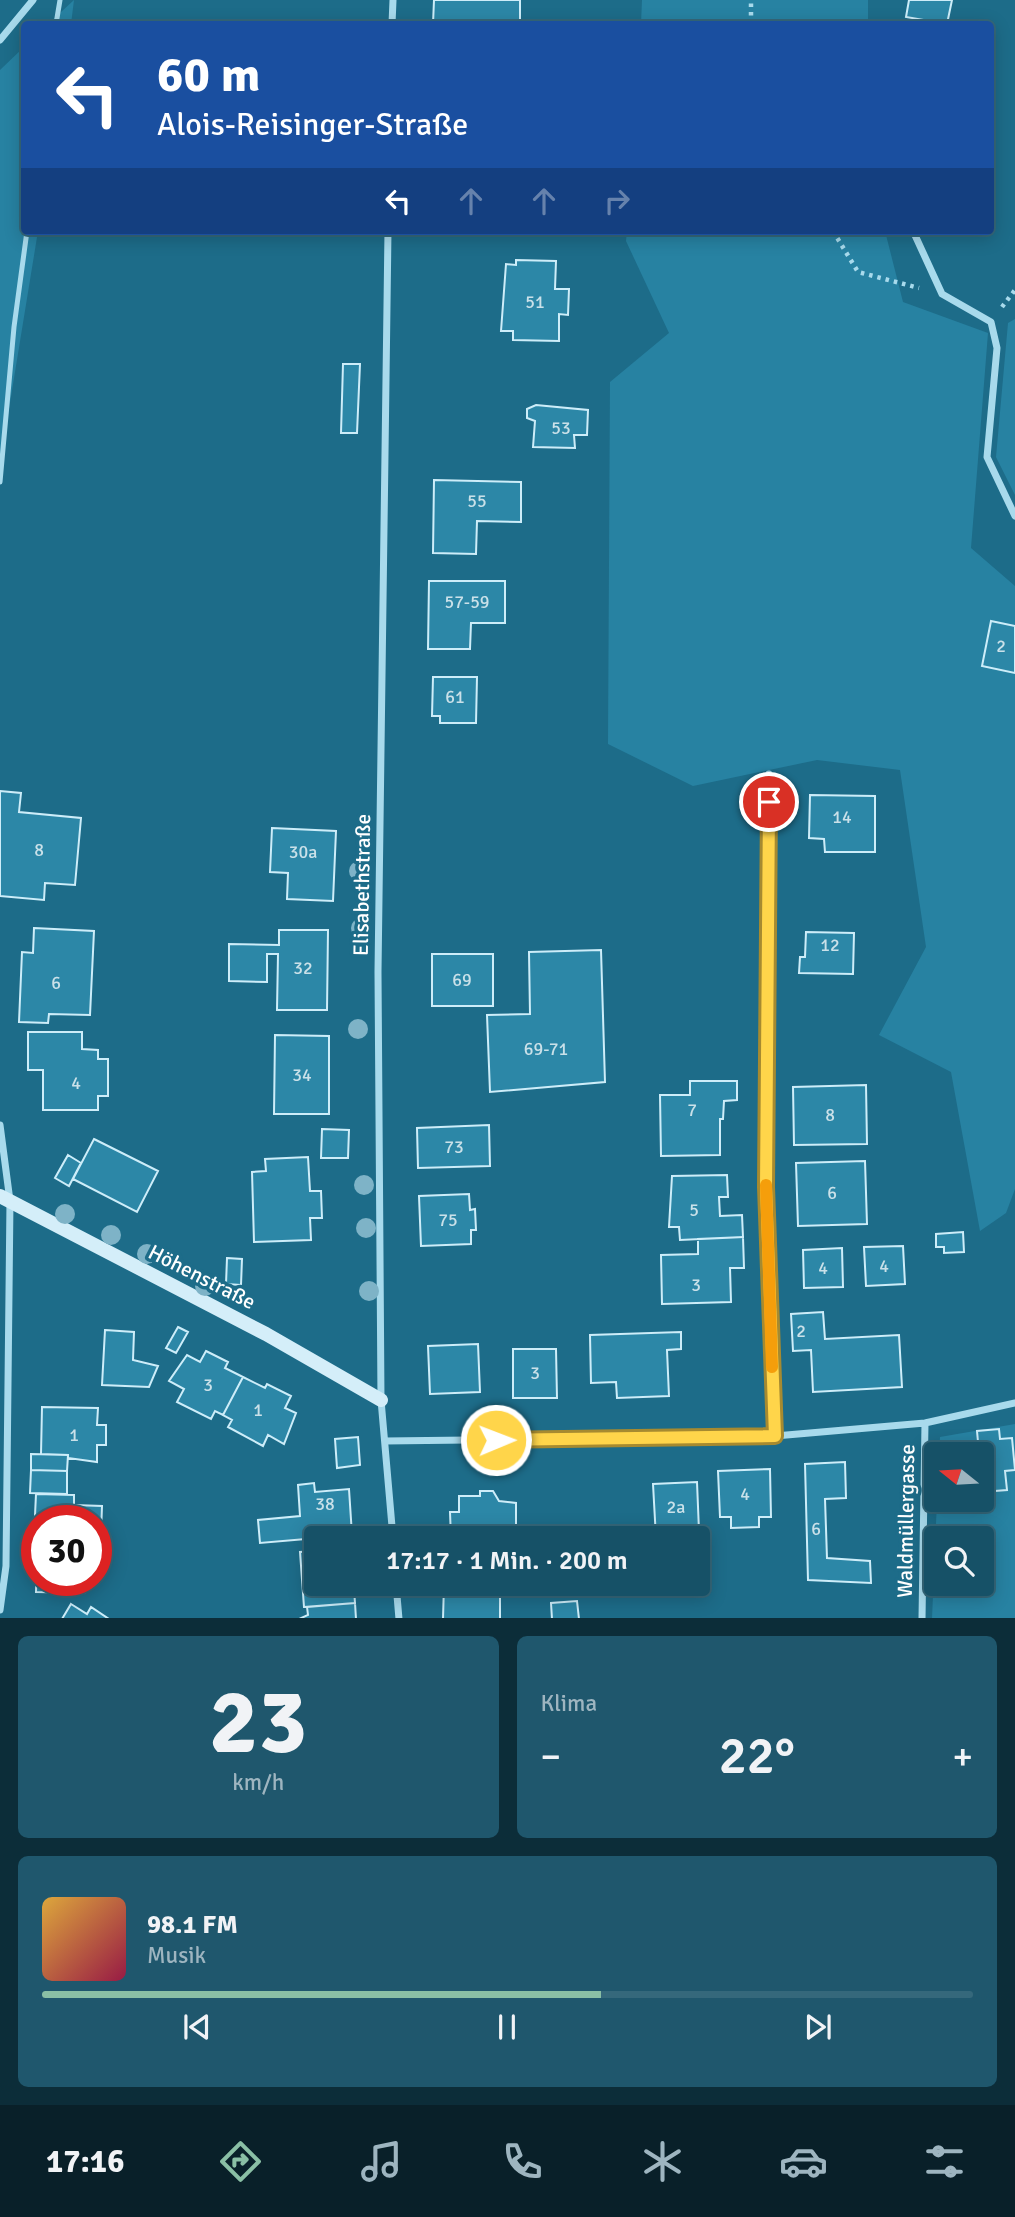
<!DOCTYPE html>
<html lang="de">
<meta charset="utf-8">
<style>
body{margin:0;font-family:Signika,sans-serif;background:#1f576d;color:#f1f3f6;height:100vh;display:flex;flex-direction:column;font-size:26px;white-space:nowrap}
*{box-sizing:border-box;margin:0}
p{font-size:23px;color:#9eb5c0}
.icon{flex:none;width:38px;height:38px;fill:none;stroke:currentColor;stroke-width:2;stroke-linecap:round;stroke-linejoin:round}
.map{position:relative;height:1618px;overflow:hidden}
.panel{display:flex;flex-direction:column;gap:18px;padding:18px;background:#0c2d39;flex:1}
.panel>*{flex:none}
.guide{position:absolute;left:21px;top:21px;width:973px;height:214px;border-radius:7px;box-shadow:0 4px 18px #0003,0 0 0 2px #35687b;background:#1a4fa0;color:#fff;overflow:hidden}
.needle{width:46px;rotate:288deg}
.fabs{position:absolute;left:924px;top:1442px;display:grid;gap:14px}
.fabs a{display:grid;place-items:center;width:70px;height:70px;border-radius:7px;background:#165167;box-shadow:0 4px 18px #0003,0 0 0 2px #35687b;font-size:35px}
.speed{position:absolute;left:21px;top:1505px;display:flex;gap:14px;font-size:35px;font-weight:700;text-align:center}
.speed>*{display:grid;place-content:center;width:91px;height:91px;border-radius:50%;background:#165167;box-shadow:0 4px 18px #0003,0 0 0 2px #35687b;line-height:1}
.speed .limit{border:10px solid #d22;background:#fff;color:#111}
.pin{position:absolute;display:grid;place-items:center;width:60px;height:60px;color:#fff;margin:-30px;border:4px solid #fff;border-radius:50%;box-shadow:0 2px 7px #0007}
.me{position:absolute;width:77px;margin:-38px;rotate:89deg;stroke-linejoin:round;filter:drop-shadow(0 0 5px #0008)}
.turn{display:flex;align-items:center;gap:24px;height:147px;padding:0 21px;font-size:32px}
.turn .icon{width:91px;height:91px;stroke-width:2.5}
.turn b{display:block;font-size:49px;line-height:60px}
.lanes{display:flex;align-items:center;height:66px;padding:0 21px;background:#0003;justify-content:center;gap:35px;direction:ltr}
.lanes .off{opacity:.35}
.big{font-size:52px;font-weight:600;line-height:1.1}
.panel .widget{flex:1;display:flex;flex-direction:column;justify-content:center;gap:10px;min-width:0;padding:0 24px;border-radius:10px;background:#1f576d}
.panel .dial{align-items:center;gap:0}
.dial b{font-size:91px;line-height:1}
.song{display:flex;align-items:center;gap:21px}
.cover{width:84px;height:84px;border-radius:10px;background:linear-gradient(135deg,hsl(40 70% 55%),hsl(340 70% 35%))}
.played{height:7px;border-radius:4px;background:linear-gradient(90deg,#8abfa5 60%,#35687b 60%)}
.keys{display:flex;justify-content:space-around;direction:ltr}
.heat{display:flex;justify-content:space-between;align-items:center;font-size:38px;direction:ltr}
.panel .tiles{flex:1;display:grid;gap:18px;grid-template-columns:1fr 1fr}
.widget:last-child{grid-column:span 2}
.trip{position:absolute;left:304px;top:1526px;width:406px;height:70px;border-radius:7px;background:#165167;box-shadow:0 4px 18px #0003,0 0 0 2px #35687b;font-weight:600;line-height:70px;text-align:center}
.menu{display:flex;height:112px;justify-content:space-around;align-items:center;background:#092029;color:#9eb5c0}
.menu .icon{width:49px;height:49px}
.menu .on{color:#8abfa5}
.menu b{font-size:32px;color:#f1f3f6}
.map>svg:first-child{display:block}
.green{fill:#2782a2;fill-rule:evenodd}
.building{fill:#2c87a7;stroke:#cdedf9;stroke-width:2}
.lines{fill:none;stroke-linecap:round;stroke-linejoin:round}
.path{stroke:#a8daec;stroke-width:4.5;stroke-dasharray:3.5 5;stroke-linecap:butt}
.lane{stroke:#a8daec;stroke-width:5}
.street{stroke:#a8daec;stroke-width:7}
.secondary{stroke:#d4eef9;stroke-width:14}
.tree{fill:#7eb3c7}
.route-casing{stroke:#a68a30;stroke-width:18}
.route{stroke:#ffd54a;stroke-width:12}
.slow{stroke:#f59e0b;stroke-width:12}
.labels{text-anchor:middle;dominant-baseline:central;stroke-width:7;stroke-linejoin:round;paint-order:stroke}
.number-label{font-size:18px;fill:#cae1e9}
.street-label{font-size:21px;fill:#fff;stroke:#1d6c89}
</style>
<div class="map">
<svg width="1015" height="1619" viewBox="0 0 1015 1619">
<rect width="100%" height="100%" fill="#1d6c89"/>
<path class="green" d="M74,0L71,24H48Z
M642,0H868V24H641Z
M24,47V231H38L0,464V70Z
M627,231H885L903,302L988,333L971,548L1015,586V1189L1006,1213L980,1231L951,1072L879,1035L926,947L900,770L817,760L693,786L608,744L610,382L669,333L626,241Z
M1015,319V495L996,457L1008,323Z
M1015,1424V1618L932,1619L937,1500H982V1454H939L940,1437ZM936,1538H982V1584H936Z"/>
<path class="building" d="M434,0H520V24H433Z
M909,0H952L947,24L906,17Z
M948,231H968V234L948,236Z
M516,260L556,261L555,289H569L568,315L559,314V341L513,340V331H501L506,264L516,265Z
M343,364H360L357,433H341Z
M536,405L588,410L587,435H574L575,448L533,447L535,421L527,418V409Z
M434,480L521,482V522L477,521L476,554L433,553Z
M429,581H505V623H471L470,649H428Z
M991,621L1015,626V673L982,666Z
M433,677H477L476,723H440V716H432Z
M0,791L21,793L19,812L81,818L75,885L45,883L44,900L0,896Z
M810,795L875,796V852H825L824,839L809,838Z
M272,828L336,831L333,901L287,899L288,873L270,872Z
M34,928L94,931L90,1015L49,1014L48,1023L19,1022L22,952L33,953Z
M279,930H328L327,1010H277L278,954H267V982L229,981V944L279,945Z
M806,932L854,933L853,974L799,973L800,957H805Z
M601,950L605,1082L490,1092L487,1015L530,1014L529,952Z
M432,954H493V1006H432Z
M28,1032H82V1049L98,1050V1059H108V1096H98V1110H43V1070H28Z
M275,1035L329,1036V1114H274Z
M690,1081H737V1100L724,1101L723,1119H720V1155L661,1156L660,1095H690Z
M866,1085L867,1144L794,1145L793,1087Z
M489,1125L490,1166L418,1168L417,1128Z
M322,1129L349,1130L348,1158H321Z
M94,1139L158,1171L137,1212L73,1179Z
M68,1155L81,1163L69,1186L55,1178Z
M308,1157L310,1191H321L322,1218H310L311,1240L254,1242L252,1172L266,1171L265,1159Z
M865,1161L867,1224L798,1226L796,1163Z
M727,1175L728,1197H719L720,1216L742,1215L743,1237L680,1240L679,1227H669L672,1176Z
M469,1194L470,1210L475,1209L476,1230H471V1244L421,1246L419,1196Z
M963,1232L964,1252L944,1253V1247H936V1234Z
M743,1237L744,1268H730L731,1302L662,1304L661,1255L698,1254V1239Z
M903,1246L905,1284L866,1286L864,1247Z
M842,1248L843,1287L804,1288L803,1250Z
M227,1258L242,1259L241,1285L226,1284Z
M823,1312L825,1339L899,1335L902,1387L813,1392L811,1350L793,1351L791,1314Z
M178,1327L188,1332L176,1353L166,1348Z
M105,1330L134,1332L133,1360L158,1366L149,1387L102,1385Z
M681,1332V1349L667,1350L669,1396L617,1398L616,1382L591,1383L590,1335Z
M478,1344L480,1392L430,1394L428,1346Z
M513,1349H556L557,1398H513Z
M206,1351L228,1362L225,1368L243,1377L223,1415L215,1411L211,1419L177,1402L184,1389L169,1381L187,1355L200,1362Z
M243,1377L265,1388L267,1384L291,1396L285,1408L296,1413L284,1444L268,1435L263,1446L228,1427L232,1420L223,1415Z
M42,1407L98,1408L97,1425H106V1445H97V1462L68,1458V1455L41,1454Z
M999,1429L1000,1439L1012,1438L1015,1470L1005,1471L1007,1490L982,1492V1454H963L962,1443L978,1442L977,1431Z
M358,1437L360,1465L337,1468L335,1439Z
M31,1454L68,1455L67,1471L31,1470Z
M845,1462L846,1498L825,1499L827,1558L870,1561L871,1583L808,1580L805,1464Z
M770,1469L771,1517H759V1527L731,1528V1517H720L718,1471Z
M31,1470L67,1471V1494L30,1493Z
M697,1482L699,1531L683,1532L684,1538H656L653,1484Z
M314,1483L315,1492L349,1489L352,1535L260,1543L258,1520L300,1516L298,1485Z
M480,1491H493L499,1501L516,1503V1529H500V1538H451L450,1512H459V1496H480Z
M36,1494L74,1495V1505L102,1506L101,1535H96V1521H37L34,1537Z
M37,1549V1580H86L85,1593L36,1592Z
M317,1551V1584H360L361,1589H354L355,1603L304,1607L300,1552Z
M444,1584H482V1597H500V1619H443Z
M577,1601L579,1619H552L551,1603Z
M355,1603L356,1619H299L308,1615L307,1607Z
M71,1604L87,1614L91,1607L109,1619H62Z"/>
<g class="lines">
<path class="path" d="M751,24V0
M833,231L858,272L919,288
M1002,307L1015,290"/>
<path class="lane" d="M56,24L60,0
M0,482L14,327L27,231"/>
<path class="street" d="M392,24L393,0
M0,40L33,0
M388,231L378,972L381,1400L393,1538
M914,233L942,294L991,322L997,348L987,457L1015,516
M769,774L766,1187L775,1436
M0,1125L10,1201L6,1566L0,1610
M385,1441L775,1436L925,1423L1015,1403
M396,1584L399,1619
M922,1619L925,1423"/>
<path class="secondary" d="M0,1196L266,1334L381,1400"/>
</g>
<g class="tree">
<circle cx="359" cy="871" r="10"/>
<circle cx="361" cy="928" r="10"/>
<circle cx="358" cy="1029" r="10"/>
<circle cx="364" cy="1185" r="10"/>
<circle cx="65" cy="1214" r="10"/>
<circle cx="366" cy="1228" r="10"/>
<circle cx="111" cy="1235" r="10"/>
<circle cx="147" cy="1254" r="10"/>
<circle cx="205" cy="1286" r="10"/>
<circle cx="369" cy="1291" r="10"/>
</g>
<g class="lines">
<g class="route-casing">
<path id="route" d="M496,1440L775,1436L766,1187L769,802"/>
</g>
<use href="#route" class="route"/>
<path class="slow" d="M766,1185L772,1367"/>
</g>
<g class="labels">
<g class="number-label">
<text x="535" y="302">51</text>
<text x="561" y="428">53</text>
<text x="477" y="501">55</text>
<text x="467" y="602">57-59</text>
<text x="1001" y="646">2</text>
<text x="455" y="697">61</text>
<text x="842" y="817">14</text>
<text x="39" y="850">8</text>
<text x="303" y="852">30a</text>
<text x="830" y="945">12</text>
<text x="303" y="968">32</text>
<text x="462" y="980">69</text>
<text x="56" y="983">6</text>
<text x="546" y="1049">69-71</text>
<text x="302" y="1075">34</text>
<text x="76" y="1083">4</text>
<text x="692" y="1110">7</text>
<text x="830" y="1115">8</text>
<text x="454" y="1147">73</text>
<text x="832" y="1193">6</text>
<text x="694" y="1210">5</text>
<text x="448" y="1220">75</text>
<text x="884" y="1266">4</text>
<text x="823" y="1268">4</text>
<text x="696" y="1285">3</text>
<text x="801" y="1331">2</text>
<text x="535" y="1373">3</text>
<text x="208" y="1385">3</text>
<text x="258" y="1410">1</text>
<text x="74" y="1435">1</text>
<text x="745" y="1494">4</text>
<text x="325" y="1504">38</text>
<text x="676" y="1507">2a</text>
<text x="816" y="1529">6</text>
</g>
<g class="street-label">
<text transform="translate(362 885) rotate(-89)">Elisabethstraße</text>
<text transform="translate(202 1277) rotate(27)">Höhenstraße</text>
<text transform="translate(906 1521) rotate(-89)">Waldmüllergasse</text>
</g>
</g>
</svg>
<div class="fabs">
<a><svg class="needle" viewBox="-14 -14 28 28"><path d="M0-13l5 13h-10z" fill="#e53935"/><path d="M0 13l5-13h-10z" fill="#9eb5c0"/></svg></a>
<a><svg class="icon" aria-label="search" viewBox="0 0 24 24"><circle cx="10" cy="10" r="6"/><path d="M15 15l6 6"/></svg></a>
</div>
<div class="speed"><div class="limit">30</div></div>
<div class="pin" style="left:769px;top:802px;background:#d93025"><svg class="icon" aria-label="arrive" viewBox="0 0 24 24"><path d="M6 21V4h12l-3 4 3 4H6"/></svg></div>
<svg class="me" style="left:496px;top:1440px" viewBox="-20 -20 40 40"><circle r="17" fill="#ffd54a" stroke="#fff" stroke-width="3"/><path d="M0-11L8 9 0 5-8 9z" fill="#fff"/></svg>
<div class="trip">17:17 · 1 Min. · 200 m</div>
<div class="guide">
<div class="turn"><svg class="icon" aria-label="left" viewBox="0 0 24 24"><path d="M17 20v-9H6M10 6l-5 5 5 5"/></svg><div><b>60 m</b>Alois-Reisinger-Straße</div></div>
<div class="lanes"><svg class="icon" aria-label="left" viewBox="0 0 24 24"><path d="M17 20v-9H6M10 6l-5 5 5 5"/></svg><svg class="icon off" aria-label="ahead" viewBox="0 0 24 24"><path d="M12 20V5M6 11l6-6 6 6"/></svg><svg class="icon off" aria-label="ahead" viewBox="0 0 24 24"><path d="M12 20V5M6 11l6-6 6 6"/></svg><svg class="icon off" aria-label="right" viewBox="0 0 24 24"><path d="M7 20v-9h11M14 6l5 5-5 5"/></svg></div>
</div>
</div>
<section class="panel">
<div class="tiles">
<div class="widget dial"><b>23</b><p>km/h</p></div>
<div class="widget"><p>Klima</p>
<div class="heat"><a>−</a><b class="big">22°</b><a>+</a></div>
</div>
<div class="widget">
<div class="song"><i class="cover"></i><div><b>98.1 FM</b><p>Musik</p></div></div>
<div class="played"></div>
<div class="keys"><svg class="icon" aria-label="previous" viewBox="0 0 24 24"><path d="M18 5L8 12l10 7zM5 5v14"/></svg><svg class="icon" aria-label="pause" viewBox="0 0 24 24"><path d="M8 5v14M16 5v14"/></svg><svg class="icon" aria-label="next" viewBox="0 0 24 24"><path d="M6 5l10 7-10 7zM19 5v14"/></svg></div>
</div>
</div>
</section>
<nav class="menu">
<b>17:16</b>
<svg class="icon on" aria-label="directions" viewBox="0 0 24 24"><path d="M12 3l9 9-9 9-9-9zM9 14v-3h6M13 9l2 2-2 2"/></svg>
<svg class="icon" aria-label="music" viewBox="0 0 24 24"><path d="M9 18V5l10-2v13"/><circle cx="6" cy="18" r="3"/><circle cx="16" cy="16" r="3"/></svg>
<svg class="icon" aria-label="phone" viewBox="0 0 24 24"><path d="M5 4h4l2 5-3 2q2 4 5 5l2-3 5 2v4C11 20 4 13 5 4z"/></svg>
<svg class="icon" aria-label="climate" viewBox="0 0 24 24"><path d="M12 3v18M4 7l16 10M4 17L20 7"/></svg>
<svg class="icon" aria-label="car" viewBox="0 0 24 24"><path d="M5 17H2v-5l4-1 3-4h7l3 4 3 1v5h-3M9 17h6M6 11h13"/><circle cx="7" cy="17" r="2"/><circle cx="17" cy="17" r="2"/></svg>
<svg class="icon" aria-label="filters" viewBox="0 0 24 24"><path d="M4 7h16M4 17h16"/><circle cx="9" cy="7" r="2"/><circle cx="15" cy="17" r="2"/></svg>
</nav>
